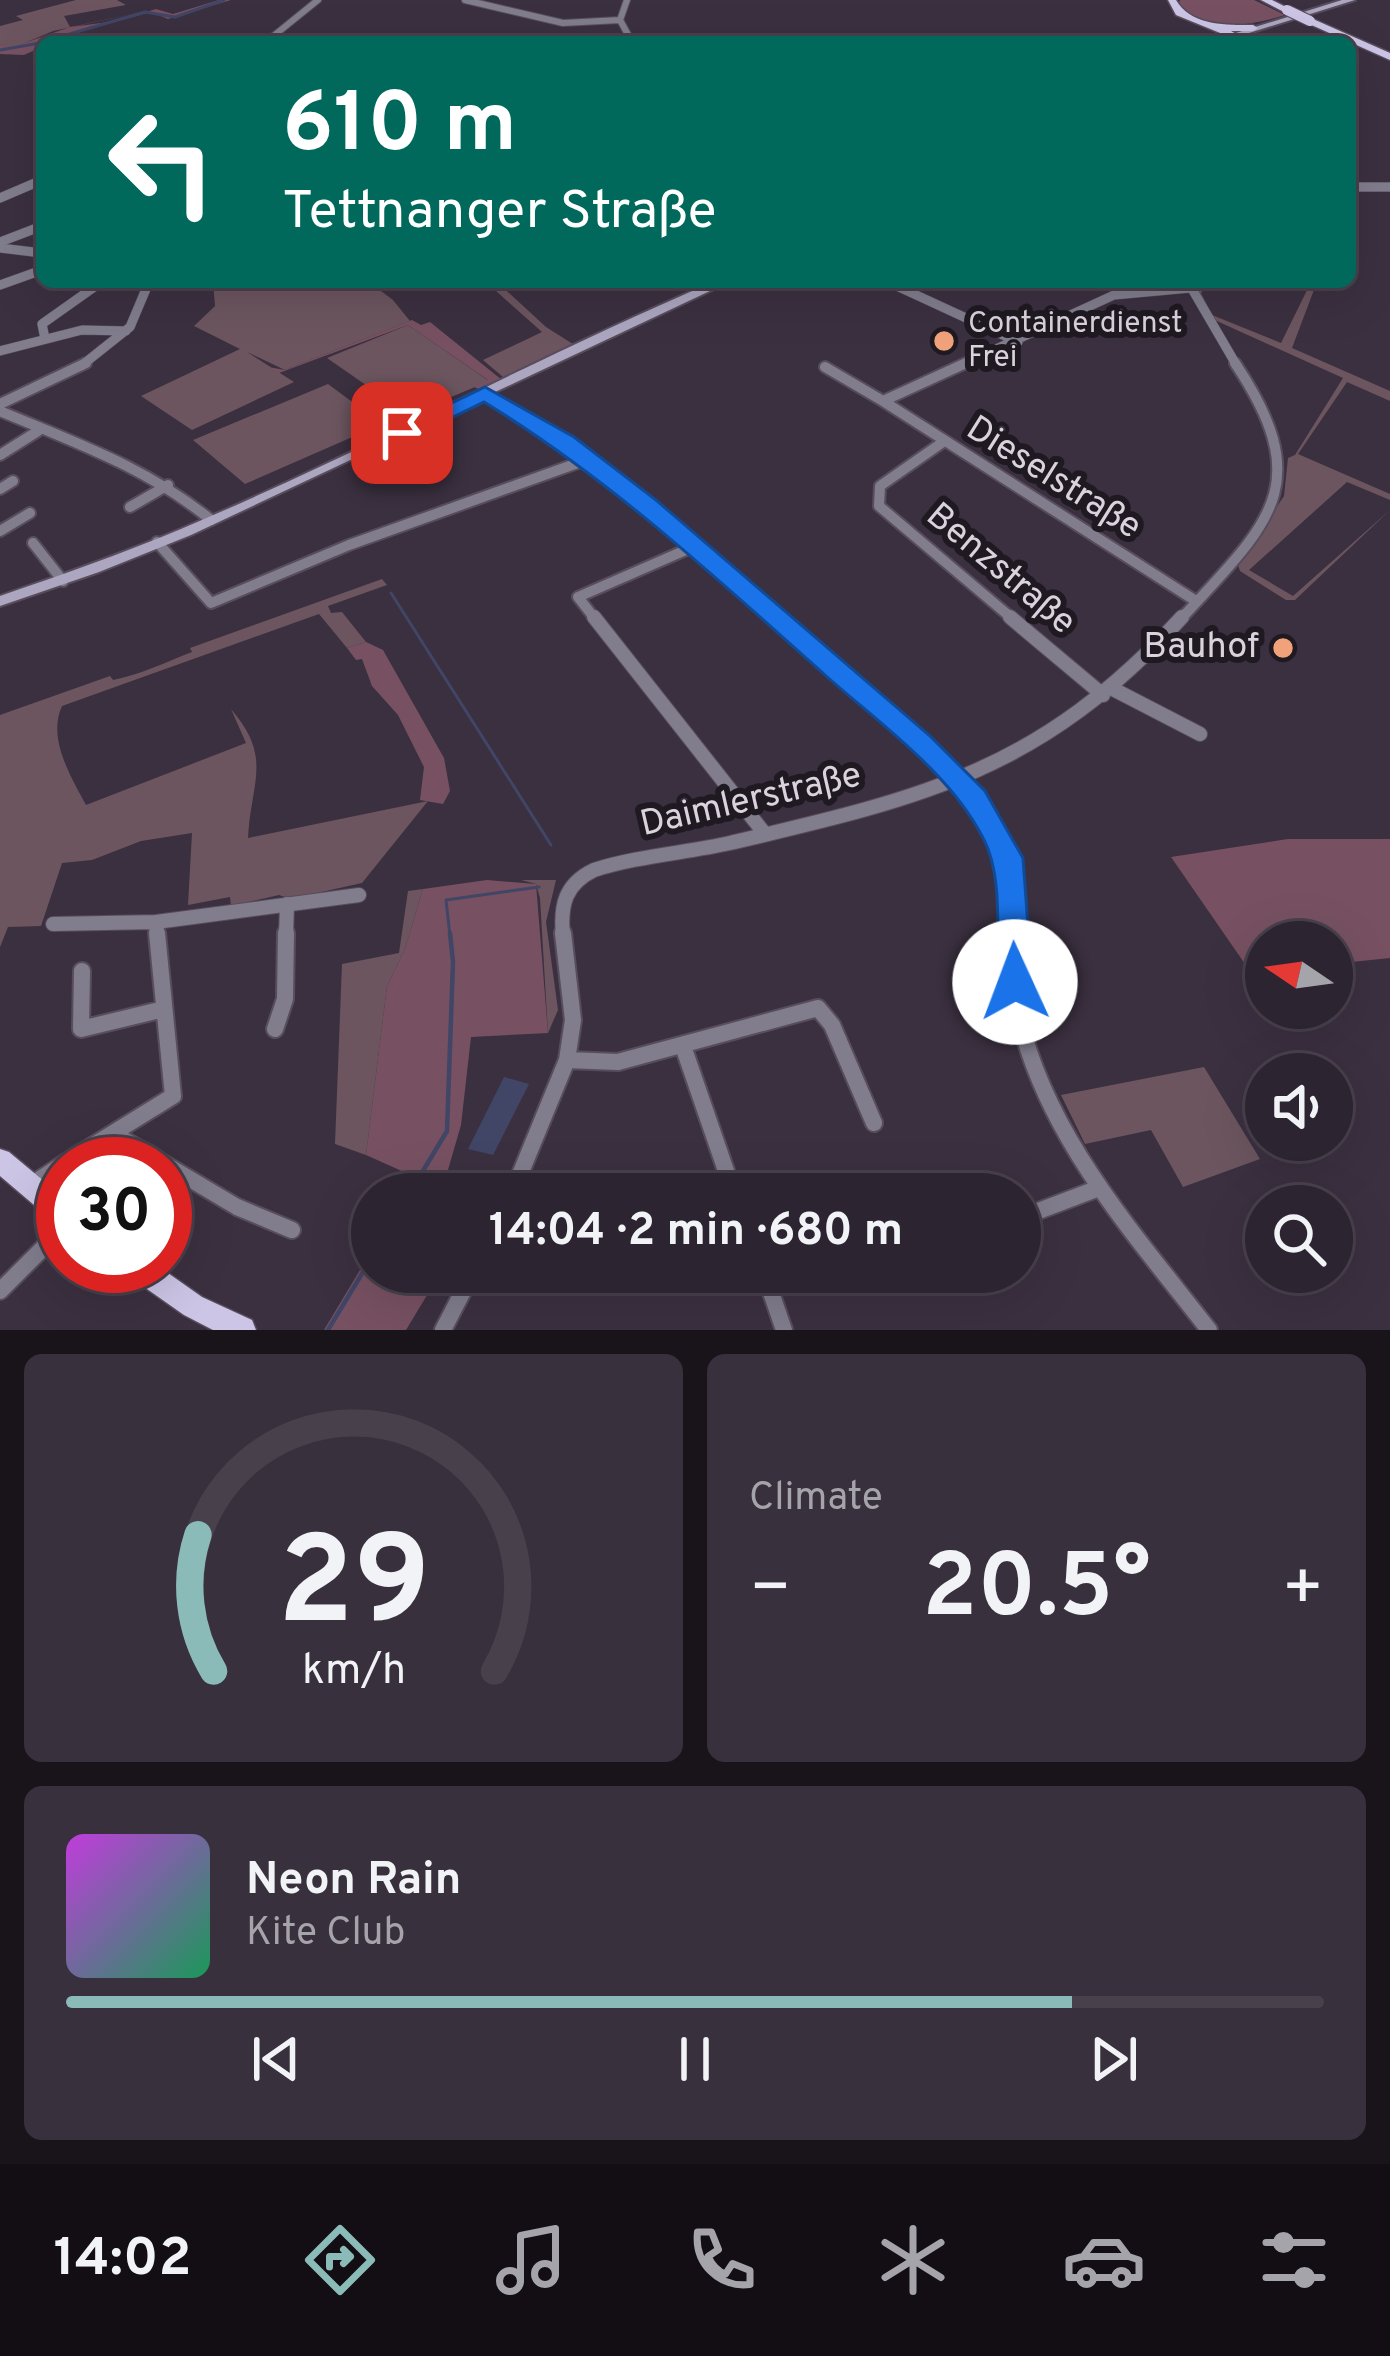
<!DOCTYPE html>
<meta charset="utf-8">
<style>
body{margin:0;font-family:Overpass,sans-serif;background:#38303c;color:#f1f3f6;height:100vh;display:flex;flex-direction:column;font-size:45px;white-space:nowrap}
*{box-sizing:border-box;margin:0}
p{font-size:39px;color:#a6a4ab}
.icon{flex:none;width:66px;height:66px;fill:none;stroke:currentColor;stroke-width:2;stroke-linecap:round;stroke-linejoin:round}
.map{position:relative;height:1330px;overflow:hidden}
.side{display:flex;flex-direction:column;gap:24px;padding:24px;background:#18141a;flex:1}
.side>*{flex:none}
.top-card{position:absolute;left:36px;top:36px;width:1320px;height:252px;border-radius:18px;box-shadow:0 12px 48px #0002,0 0 0 3px #48414c;background:#00695c;color:#fff;overflow:hidden}
.needle{width:78px;rotate:283deg}
.fabs{position:absolute;left:1245px;top:921px;display:grid;gap:24px}
.fabs a{display:grid;place-items:center;width:108px;height:108px;border-radius:50%;background:#2c2430;box-shadow:0 12px 48px #0002,0 0 0 3px #48414c;font-size:60px}
.speed{position:absolute;left:36px;top:1137px;display:flex;gap:24px;font-size:60px;font-weight:700;text-align:center}
.speed>*{display:grid;place-content:center;width:156px;height:156px;border-radius:50%;background:#2c2430;box-shadow:0 12px 48px #0002,0 0 0 3px #48414c;line-height:1}
.speed .limit{border:18px solid #d22;background:#fff;color:#111}
.pin{position:absolute;display:grid;place-items:center;width:102px;height:102px;color:#fff;margin:-51px;border-radius:24px;box-shadow:0 6px 18px #0006}
.me{position:absolute;width:132px;margin:-66px;rotate:358deg;stroke-linejoin:round;filter:drop-shadow(0 0 9px #0008)}
.turn{display:flex;align-items:center;gap:42px;height:252px;padding:0 48px;font-size:54px}
.turn .icon{width:156px;height:156px;stroke-width:2.5}
.turn b{display:block;font-size:84px;line-height:102px}
.big{font-size:90px;font-weight:700;line-height:1.1}
.side .widget{flex:1;display:flex;flex-direction:column;justify-content:center;gap:18px;min-width:0;padding:0 42px;border-radius:18px;background:#38303c}
.side .dial{align-items:center;gap:0}
.dial svg{height:312px;overflow:visible;fill:none;stroke:#48414c;stroke-width:7;stroke-linecap:round;text-anchor:middle}
.dial text{fill:#f1f3f6;stroke:none}
.song{display:flex;align-items:center;gap:36px}
.cover{width:144px;height:144px;border-radius:18px;background:linear-gradient(135deg,hsl(290 70% 55%),hsl(150 70% 35%))}
.played{height:12px;border-radius:6px;background:linear-gradient(90deg,#8bbbb9 80%,#48414c 80%)}
.keys{display:flex;justify-content:space-around;direction:ltr}
.heat{display:flex;justify-content:space-between;align-items:center;font-size:66px;direction:ltr}
.side .tiles{flex:1;display:grid;gap:24px;grid-template-columns:1fr 1fr}
.widget:last-child{grid-column:span 2}
.trip{position:absolute;left:351px;top:1173px;width:690px;height:120px;border-radius:60px;background:#2c2430;box-shadow:0 12px 48px #0002,0 0 0 3px #48414c;font-weight:700;line-height:120px;text-align:center}
.dock{display:flex;height:192px;justify-content:space-around;align-items:center;background:#120e13;color:#a6a4ab}
.dock .icon{width:84px;height:84px}
.dock .selected{color:#8bbbb9}
.dock b{font-size:54px;color:#f1f3f6}
.map>svg:first-child{display:block}
.green{fill:#6c555f}
.forest{fill:#775162}
.water{fill:#414566}
.lines{fill:none;stroke-linecap:round;stroke-linejoin:round}
.stream-far1{stroke:#414566;stroke-width:3}
.stream{stroke:#414566;stroke-width:4.5}
.street-far4-casing{stroke:#584d5c;stroke-width:8}
.street-far3-casing{stroke:#584d5c;stroke-width:10}
.street-far2-casing{stroke:#584d5c;stroke-width:14}
.street-far1-casing{stroke:#584d5c;stroke-width:16}
.street-casing{stroke:#584d5c;stroke-width:20}
.secondary-casing{stroke:#584d5c;stroke-width:4}
.primary-casing{stroke:#584d5c;stroke-width:3}
.street-far4{stroke:#817d8d;stroke-width:6}
.street-far3{stroke:#817d8d;stroke-width:9}
.street-far2{stroke:#817d8d;stroke-width:10}
.street-far1{stroke:#817d8d;stroke-width:14}
.street{stroke:#817d8d;stroke-width:16}
.secondary{fill:#aca6c0;fill-rule:evenodd}
.primary{fill:#cdc5e6;fill-rule:evenodd}
.primary-bridge-casing{stroke:#584d5c;stroke-width:12;stroke-linecap:butt}
.primary-bridge{stroke:#cdc5e6;stroke-width:10}
.route{fill:#1a73e8;stroke:#114b97;stroke-width:3}
.poi-dot{fill:#f1a27b;stroke:#1f1a22;stroke-width:4.5}
.labels{text-anchor:middle;dominant-baseline:central;stroke-width:12;stroke-linejoin:round;paint-order:stroke}
.far-poi-label{font-size:30px;fill:#dad3de;stroke:#1f1a22;text-anchor:start}
.street-label{font-size:36px;fill:#dad3de;stroke:#1f1a22}
.poi-label{font-size:36px;fill:#dad3de;stroke:#1f1a22;text-anchor:end}
</style>
<div class="map">
<svg width="1390" height="1330" viewBox="0 0 1390 1330">
<rect width="100%" height="100%" fill="#3b3040"/>
<path class="green" d="M76,0H117L126,5L64,16L70,27L156,9L53,31L13,48L0,44V26L23,20L16,16Z
M213,282H369L393,300L410,321L285,370L247,352L294,382L192,430L141,396L240,349L194,326L215,306Z
M486,282H497L546,327L576,346L503,377L483,360L542,332Z
M1193,282H1209L1201,293L1212,315L1281,343L1311,282H1317L1292,348L1390,391V401L1347,382L1298,454L1390,494V500L1347,482L1249,570L1293,596L1390,510L1295,600H1286L1240,571L1238,565L1284,496L1288,458L1295,455L1343,378L1208,317Z
M408,325L489,381L409,415L327,358Z
M328,384L382,424L245,484L193,440Z
M382,579L387,585L328,606L331,613L342,612L366,642L347,648L319,614L62,706C47,738 71,777 86,805L246,743L231,709C273,758 251,781 248,838L428,801L362,883L290,899L279,895L231,906L230,897L188,905L192,833L141,841L92,860L62,863L41,926L8,927L0,947V715L110,676L113,680C142,674 166,662 192,652L190,648Z
M521,880H556L546,922L558,1010L548,1033L540,898L536,884Z
M423,889L405,949L387,986L366,1155L335,1144L342,964L399,953L408,891Z
M1204,1067L1260,1159L1183,1187L1151,1130L1085,1144L1061,1095Z"/>
<path class="forest" d="M219,0H231L168,19L151,12L42,42V47L24,55L0,54V44L13,47L70,27L117,21L156,9L173,14Z
M1180,0H1254L1285,15C1246,27 1211,32 1178,5Z
M412,320L421,325L430,322L502,380L481,390L474,387L488,380L408,325L279,373L268,367L285,370Z
M366,642L383,650L444,758L450,791L443,804L420,800L424,767L398,715L372,686L362,659L356,660L347,648Z
M1288,839H1390V958L1332,964V942H1266V964H1245L1171,857Z
M487,880L536,884L548,1033L471,1037L461,1125L443,1187L489,1194H406L415,1177L366,1155L387,986L405,949L423,889Z
M372,1250V1272H441L406,1330H324Z"/>
<path class="water" d="M504,1077L529,1084L493,1155L468,1149Z"/>
<g class="lines">
<path class="stream-far1" d="M42,42L145,12L175,17L224,0
M0,50L40,43
M391,593L551,845
M450,936L446,900L539,887"/>
<path class="stream" d="M409,1194L447,1131L453,962L450,933
M328,1330L372,1257"/>
<g class="street-far4-casing">
<path id="street-far4" d="M465,0L563,23L620,20
M620,20L632,42
M620,20L627,0
M266,42L318,0"/>
</g>
<g class="street-far3-casing">
<path id="street-far3" d="M1350,187H1390
M0,198L42,180
M0,242L42,226
M0,248L42,253
M888,282L1018,342
M1188,282L1237,366
M0,285L42,270
M45,339L42,324L97,285L90,282
M0,351L82,330L126,331
M81,366L130,327L149,282
M959,366L1114,295L1190,288"/>
</g>
<g class="street-far2-casing">
<path id="street-far2" d="M966,363L883,401L1196,601
M825,367L883,401
M485,394L566,442L779,620
M0,404L86,363
M0,411C76,443 146,467 211,520
M943,442L880,486L879,506L1014,620
M0,455L38,431
M0,489L13,481
M130,507L168,485
M0,531L30,513
M157,542L211,603L349,545L589,459
M33,543L63,581
M596,620L578,597L695,546
M1180,620C1268,524 1318,487 1235,363"/>
</g>
<g class="street-far1-casing">
<path id="street-far1" d="M594,617L765,834
M775,617C852,684 965,758 1005,854C1014,876 1011,911 1012,936
M1010,617L1103,695
M1111,688L1200,734
M156,922L359,895
M53,924L156,922L157,936
M286,936L287,904
M563,936C560,905 565,884 594,870C638,856 685,853 730,843C926,797 1040,771 1182,617"/>
</g>
<g class="street-casing">
<path id="street" d="M1012,933C1014,957 1012,984 1017,1007C1042,1132 1133,1232 1209,1330
M82,971L81,1029L164,1009
M275,1029L285,999L286,933
M683,1046L734,1194
M567,1060L618,1062L818,1008L832,1025L874,1123
M116,1135L237,1207L292,1230
M63,1164L173,1096L157,933
M31,1185L63,1164
M512,1194L567,1060L573,1020L563,933
M1020,1218L1099,1188
M764,1272L784,1330
M0,1291L63,1228
M443,1330L473,1272"/>
</g>
<g class="secondary-casing">
<path id="secondary" d="M1342,0H1355L1220,42H1207Z
M713,282H729L191,535L99,572L0,606V596C61,575 121,554 181,529C361,453 533,359 713,282Z"/>
</g>
<g class="primary-casing">
<path id="primary" d="M1168,0H1176C1191,26 1226,25 1253,25L1258,28L1253,31H1231L1238,35L1230,37L1176,15Z
M1261,0H1272L1292,10L1284,12Z
M1307,19H1313L1390,53V60L1307,23Z
M0,1149L9,1152L63,1197V1225L54,1222L0,1176Z
M123,1266H158L202,1297L252,1320L256,1330H213L184,1315L127,1275Z"/>
</g>
<use href="#street-far4" class="street-far4"/>
<use href="#street-far3" class="street-far3"/>
<use href="#street-far2" class="street-far2"/>
<use href="#street-far1" class="street-far1"/>
<use href="#street" class="street"/>
<use href="#secondary" class="secondary"/>
<use href="#primary" class="primary"/>
<g class="primary-bridge-casing">
<path id="primary-bridge" d="M1287,10L1310,21"/>
</g>
<use href="#primary-bridge" class="primary-bridge"/>
</g>
<path class="route" d="M485,387L574,437L656,500L929,735L985,791L1023,858L1032,982L1027,992L1015,997L1003,992L998,982C996,939 1004,877 983,838C950,773 880,724 825,675C716,578 610,479 484,402L410,438H394L390,433Z"/>
<g class="poi-dot">
<circle cx="944" cy="341" r="12"/>
<circle cx="1283" cy="648" r="12"/>
</g>
<g class="labels">
<g class="far-poi-label">
<text x="968" y="324">Containerdienst<tspan x="968" dy="34">Frei</tspan></text>
</g>
<g class="street-label">
<text transform="translate(1053 479) rotate(32)">Dieselstraße</text>
<text transform="translate(1000 570) rotate(40)">Benzstraße</text>
<text transform="translate(751 801) rotate(-13)">Daimlerstraße</text>
</g>
<g class="poi-label">
<text x="1259" y="648">Bauhof</text>
</g>
</g>
</svg>
<div class="fabs">
<a><svg class="needle" viewBox="-14 -14 28 28"><path d="M0-13l5 13h-10z" fill="#e53935"/><path d="M0 13l5-13h-10z" fill="#a6a4ab"/></svg></a>
<a><svg class="icon" aria-label="sound" viewBox="0 0 24 24"><path d="M4 9h4l5-4v14l-5-4H4zM17 9q2 3 0 6"/></svg></a>
<a><svg class="icon" aria-label="search" viewBox="0 0 24 24"><circle cx="10" cy="10" r="6"/><path d="M15 15l6 6"/></svg></a>
</div>
<div class="speed"><div class="limit">30</div></div>
<div class="pin" style="left:402px;top:433px;background:#d93025"><svg class="icon" aria-label="arrive" viewBox="0 0 24 24"><path d="M6 21V4h12l-3 4 3 4H6"/></svg></div>
<svg class="me" style="left:1015px;top:982px" viewBox="-20 -20 40 40"><circle r="19" fill="#fff"/><path d="M0-13L10 11 0 6-10 11z" fill="#1a73e8"/></svg>
<div class="trip">14:04 · 2 min · 680 m</div>
<div class="top-card">
<div class="turn"><svg class="icon" aria-label="left" viewBox="0 0 24 24"><path d="M17 20v-9H6M10 6l-5 5 5 5"/></svg><div><b>610 m</b>Tettnanger Straße</div></div>
</div>
</div>
<section class="side">
<div class="tiles">
<div class="widget dial"><svg viewBox="0 0 100 80">
<path d="M14 69A42 42 0 1 1 86 69"/>
<path d="M14 69A42 42 0 0 1 10 34" stroke="#8bbbb9"/>
<text x="50" y="56" font-size="32" font-weight="700">29</text>
<text x="50" y="72" font-size="11">km/h</text>
</svg></div>
<div class="widget"><p>Climate</p>
<div class="heat"><a>−</a><b class="big">20.5°</b><a>+</a></div>
</div>
<div class="widget">
<div class="song"><i class="cover"></i><div><b>Neon Rain</b><p>Kite Club</p></div></div>
<div class="played"></div>
<div class="keys"><svg class="icon" aria-label="previous" viewBox="0 0 24 24"><path d="M18 5L8 12l10 7zM5 5v14"/></svg><svg class="icon" aria-label="pause" viewBox="0 0 24 24"><path d="M8 5v14M16 5v14"/></svg><svg class="icon" aria-label="next" viewBox="0 0 24 24"><path d="M6 5l10 7-10 7zM19 5v14"/></svg></div>
</div>
</div>
</section>
<nav class="dock">
<b>14:02</b>
<svg class="icon selected" aria-label="directions" viewBox="0 0 24 24"><path d="M12 3l9 9-9 9-9-9zM9 14v-3h6M13 9l2 2-2 2"/></svg>
<svg class="icon" aria-label="music" viewBox="0 0 24 24"><path d="M9 18V5l10-2v13"/><circle cx="6" cy="18" r="3"/><circle cx="16" cy="16" r="3"/></svg>
<svg class="icon" aria-label="phone" viewBox="0 0 24 24"><path d="M5 4h4l2 5-3 2q2 4 5 5l2-3 5 2v4C11 20 4 13 5 4z"/></svg>
<svg class="icon" aria-label="climate" viewBox="0 0 24 24"><path d="M12 3v18M4 7l16 10M4 17L20 7"/></svg>
<svg class="icon" aria-label="car" viewBox="0 0 24 24"><path d="M5 17H2v-5l4-1 3-4h7l3 4 3 1v5h-3M9 17h6M6 11h13"/><circle cx="7" cy="17" r="2"/><circle cx="17" cy="17" r="2"/></svg>
<svg class="icon" aria-label="filters" viewBox="0 0 24 24"><path d="M4 7h16M4 17h16"/><circle cx="9" cy="7" r="2"/><circle cx="15" cy="17" r="2"/></svg>
</nav>
